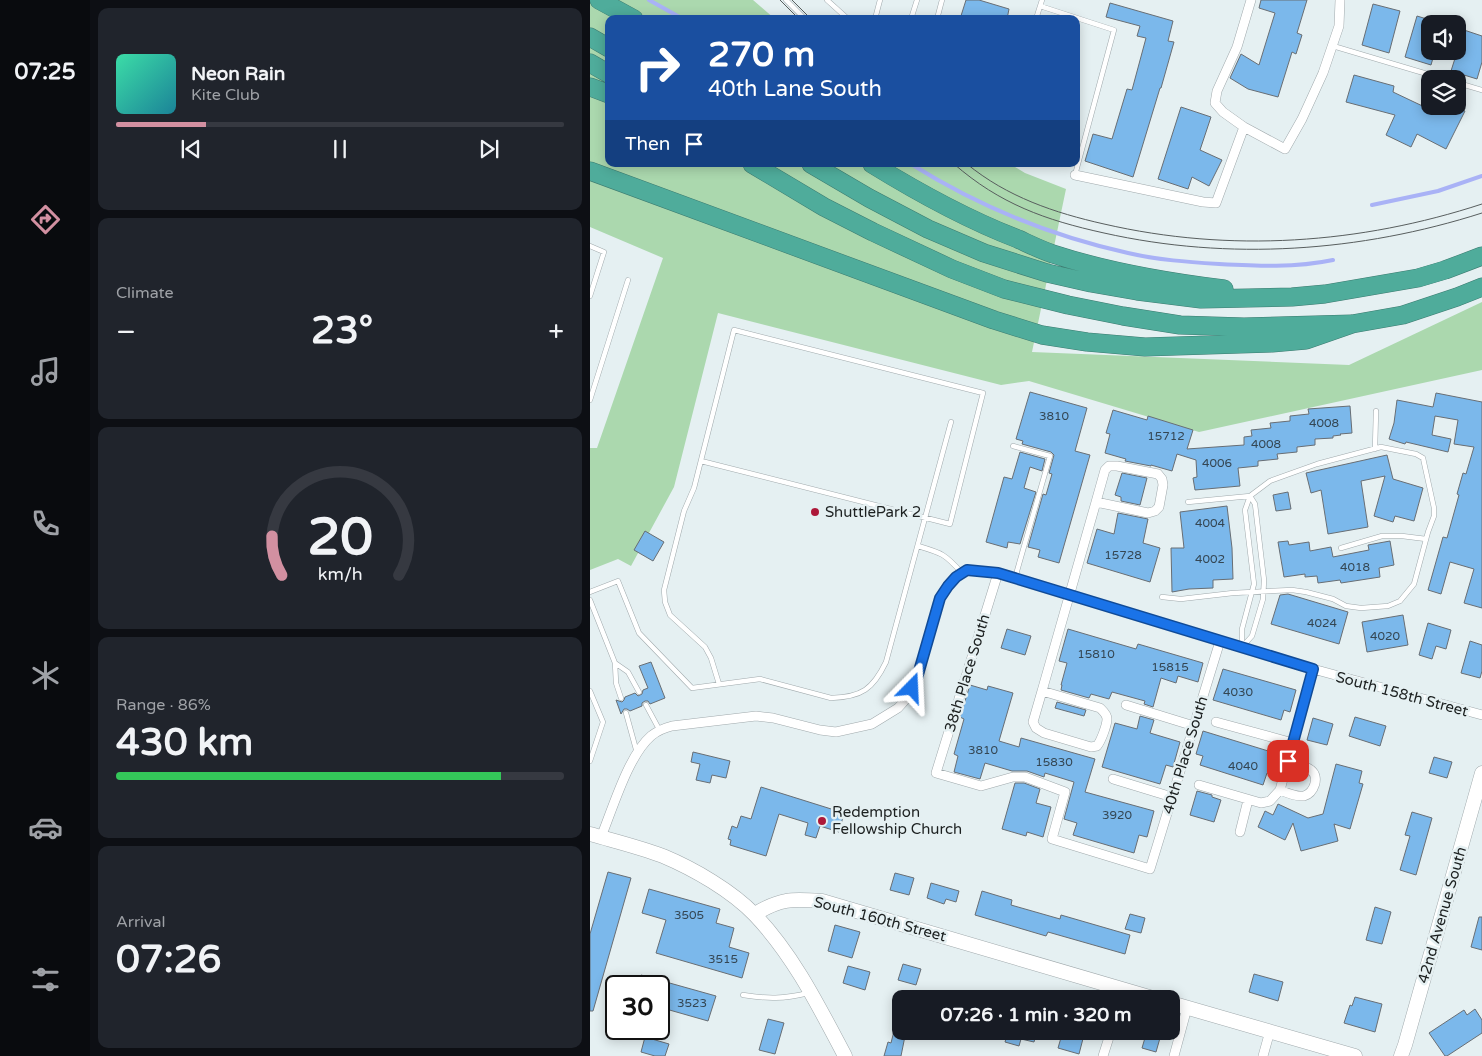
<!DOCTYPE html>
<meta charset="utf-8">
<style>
body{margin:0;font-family:"Varela Round",sans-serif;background:#20242c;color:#f1f3f6;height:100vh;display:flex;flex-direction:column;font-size:19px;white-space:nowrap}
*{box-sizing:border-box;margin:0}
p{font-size:16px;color:#9ea1a6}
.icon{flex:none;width:28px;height:28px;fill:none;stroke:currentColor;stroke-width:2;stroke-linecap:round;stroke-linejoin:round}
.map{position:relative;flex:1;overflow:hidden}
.side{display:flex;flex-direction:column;gap:8px;padding:8px;background:#0d0f14;width:500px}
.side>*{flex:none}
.hud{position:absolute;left:15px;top:15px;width:475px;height:152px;border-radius:10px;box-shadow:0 2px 12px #0003;background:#1a4fa0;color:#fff;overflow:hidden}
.fabs{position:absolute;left:831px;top:15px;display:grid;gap:10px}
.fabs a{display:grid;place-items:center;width:45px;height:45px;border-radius:10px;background:#171b24;box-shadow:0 2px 12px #0003;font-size:25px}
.speed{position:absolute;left:15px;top:975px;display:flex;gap:10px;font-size:25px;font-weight:700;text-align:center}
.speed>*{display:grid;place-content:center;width:65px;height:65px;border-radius:50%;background:#171b24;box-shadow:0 2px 12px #0003;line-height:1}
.speed .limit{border:2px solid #111;border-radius:8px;background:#fff;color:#111}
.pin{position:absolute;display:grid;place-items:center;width:42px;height:42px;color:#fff;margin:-21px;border-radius:10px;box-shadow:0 2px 8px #0006}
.me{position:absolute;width:55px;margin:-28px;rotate:21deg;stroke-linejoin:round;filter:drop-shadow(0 0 4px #0008)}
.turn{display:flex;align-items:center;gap:18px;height:105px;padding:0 20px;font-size:22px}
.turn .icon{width:65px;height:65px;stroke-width:2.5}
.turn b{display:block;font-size:35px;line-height:42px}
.then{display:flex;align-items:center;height:48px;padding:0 20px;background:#0003;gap:10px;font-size:19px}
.big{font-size:38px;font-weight:800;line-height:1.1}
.side .tile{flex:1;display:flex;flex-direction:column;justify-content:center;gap:8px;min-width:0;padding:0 18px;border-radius:10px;background:#20242c}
.side .dial{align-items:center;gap:0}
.dial svg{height:130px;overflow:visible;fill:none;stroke:#363941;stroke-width:7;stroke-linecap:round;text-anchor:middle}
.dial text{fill:#f1f3f6;stroke:none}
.song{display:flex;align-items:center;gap:15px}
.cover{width:60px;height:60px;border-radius:8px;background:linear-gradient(135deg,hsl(160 70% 55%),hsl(190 70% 35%))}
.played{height:5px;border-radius:2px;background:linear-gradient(90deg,#d290a1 20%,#363941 20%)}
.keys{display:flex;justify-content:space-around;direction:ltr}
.heat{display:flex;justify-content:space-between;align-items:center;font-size:28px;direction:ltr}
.charge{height:8px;border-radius:4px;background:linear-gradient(90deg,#34c759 86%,#363941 0)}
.trip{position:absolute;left:302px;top:990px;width:288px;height:50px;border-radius:10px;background:#171b24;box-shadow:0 2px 12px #0003;font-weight:800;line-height:50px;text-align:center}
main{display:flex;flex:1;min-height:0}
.tabs{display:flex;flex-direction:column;width:90px;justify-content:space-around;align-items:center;background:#090b0e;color:#9ea1a6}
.tabs .icon{width:35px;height:35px}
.tabs .selected{color:#d290a1}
.tabs b{font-size:22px;color:#f1f3f6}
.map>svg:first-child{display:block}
.green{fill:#abd8ae}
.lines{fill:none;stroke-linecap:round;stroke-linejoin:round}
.stream{stroke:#a9b2f6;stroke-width:4}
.building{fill:#7bb8eb;stroke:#686e74}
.lane-casing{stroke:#a0a9ac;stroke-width:5.5}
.street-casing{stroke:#a0a9ac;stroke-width:10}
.secondary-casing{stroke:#a0a9ac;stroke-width:15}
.highway-casing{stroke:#3d7b70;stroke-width:19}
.lane{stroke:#fff;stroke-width:4.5}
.street{stroke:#fff;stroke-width:9}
.secondary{stroke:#fff;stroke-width:14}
.highway{stroke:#4fac9b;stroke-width:18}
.tram{stroke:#585e5e;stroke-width:1}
.route-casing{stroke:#114b97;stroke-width:12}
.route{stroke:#1a73e8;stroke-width:9}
.poi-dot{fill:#ad1839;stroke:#e5f0f2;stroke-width:2}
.labels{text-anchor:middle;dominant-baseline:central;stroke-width:5;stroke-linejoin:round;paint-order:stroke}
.number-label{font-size:12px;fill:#344653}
.poi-label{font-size:15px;fill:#1c2020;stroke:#e5f0f2;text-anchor:start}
.street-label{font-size:15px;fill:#1c2020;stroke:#e5f0f2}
</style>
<main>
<nav class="tabs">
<b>07:25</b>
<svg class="icon selected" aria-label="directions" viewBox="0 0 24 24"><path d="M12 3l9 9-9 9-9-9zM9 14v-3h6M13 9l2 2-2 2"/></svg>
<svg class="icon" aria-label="music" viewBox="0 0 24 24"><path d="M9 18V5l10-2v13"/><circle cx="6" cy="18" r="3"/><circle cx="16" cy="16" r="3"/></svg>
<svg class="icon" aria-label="phone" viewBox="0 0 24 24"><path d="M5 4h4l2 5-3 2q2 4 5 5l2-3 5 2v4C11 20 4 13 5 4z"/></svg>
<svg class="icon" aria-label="climate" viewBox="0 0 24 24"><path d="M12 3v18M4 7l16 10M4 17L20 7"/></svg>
<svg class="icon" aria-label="car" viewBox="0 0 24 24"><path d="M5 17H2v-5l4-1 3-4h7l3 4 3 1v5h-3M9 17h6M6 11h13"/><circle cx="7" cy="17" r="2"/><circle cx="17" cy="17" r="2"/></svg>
<svg class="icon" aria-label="filters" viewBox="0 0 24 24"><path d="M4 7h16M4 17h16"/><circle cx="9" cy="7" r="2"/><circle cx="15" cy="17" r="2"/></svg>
</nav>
<section class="side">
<div class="tile">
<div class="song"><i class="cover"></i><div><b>Neon Rain</b><p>Kite Club</p></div></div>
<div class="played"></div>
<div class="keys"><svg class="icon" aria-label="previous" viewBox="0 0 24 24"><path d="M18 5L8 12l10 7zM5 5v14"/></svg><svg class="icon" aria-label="pause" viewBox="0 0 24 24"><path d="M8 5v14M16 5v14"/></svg><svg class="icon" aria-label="next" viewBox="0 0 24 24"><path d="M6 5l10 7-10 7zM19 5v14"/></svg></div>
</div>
<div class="tile"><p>Climate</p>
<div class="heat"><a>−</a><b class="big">23°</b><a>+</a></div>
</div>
<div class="tile dial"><svg viewBox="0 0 100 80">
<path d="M14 69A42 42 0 1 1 86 69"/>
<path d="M14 69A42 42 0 0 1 8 45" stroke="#d290a1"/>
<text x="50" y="56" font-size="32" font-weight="700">20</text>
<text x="50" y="72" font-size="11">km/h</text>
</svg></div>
<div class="tile"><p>Range · 86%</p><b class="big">430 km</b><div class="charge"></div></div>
<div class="tile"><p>Arrival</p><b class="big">07:26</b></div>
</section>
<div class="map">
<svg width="892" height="1056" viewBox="0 0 892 1056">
<rect width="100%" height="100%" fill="#e5f0f2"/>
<path class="green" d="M0,0H163L185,19H19V164H420L435,173L476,189L442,352L759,365L892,302V370L609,432L439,381L411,385L128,313L84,487L41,566L28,559L0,570V448H7L73,258L0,227Z"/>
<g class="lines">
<path class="stream" d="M59,0L93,19
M321,164C388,206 461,236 538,253C568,260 598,262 629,264C667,266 705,268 743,260
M782,205L848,191L892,176"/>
</g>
<path class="building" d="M376,0H389L419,9L417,19H370Z
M671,0H717L707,33L712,35L706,54L702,52L688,97L658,89L640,78L651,54L669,65L685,13L669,8Z
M520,3L583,21L578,41L584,42L571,88H570L543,177L495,161L503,134L522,139L537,89L542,90L556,38L547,36L550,26L516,17Z
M783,4L810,11L799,53L772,45Z
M827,16L840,20V51H845L841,65L815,57Z
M874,30L892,36V62L887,79L861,71Z
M764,75L804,86L803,92L843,111L845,106H866L875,111L856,149L827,134L821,147L796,135L805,115L756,102Z
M591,107L621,117L610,150L632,160L619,186L602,177L598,189L568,179Z
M440,392L497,408L485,451L500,455L469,563L448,557L450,550L438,547L453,494L456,495L462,474L459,473L464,455L461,452L432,444L433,441L426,439Z
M846,393L892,402V608L874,603L884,569L860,562L851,594L838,590L853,537L857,538L869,495L867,494L873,473L876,474L884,447L864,444L868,420L845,416L842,435L861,439L858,452L816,442L815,444L799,439L804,423L807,400L843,407Z
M760,406L762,433L750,434L751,435L743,436V438L725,439V445L707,447V452L687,454L688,459L668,461V466L648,468L650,486L605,490L603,478L607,477L606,460L587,454L582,471L561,465V466L535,461L536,459L515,453L520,434L516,433L523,410L557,420L558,416L603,430L597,449L654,445V437L662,436L661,430L681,428L680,423L700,421V416L719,414L718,409Z
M430,452L455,459L452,471L440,467L434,488L446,492L430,544L418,542L417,548L396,542L414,477L422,479Z
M797,455L803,479L833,488L824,521L805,516L803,522L784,516L795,476L771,481L778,527L738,534L731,490L721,493L716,473Z
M532,473L557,478L550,505L531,501V497L525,495Z
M698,492L701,509L686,511L683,495Z
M637,506L642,548L643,579L623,580V588L599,589L582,592L581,548H594L590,512Z
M528,513L558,519L553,543L570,548L560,582L497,563L507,529L524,534Z
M55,531L74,542L63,561L44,550Z
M698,541L699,545L719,542L720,551L741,547L743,557L779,550L778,545L800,541L804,565L789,568L790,577L751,583L750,580L728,583L727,576L715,577V574L694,577L688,542Z
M698,594L758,612L749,644L681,624L690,595Z
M813,615L818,645L777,652L772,622Z
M838,623L861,630L856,649L846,646L842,659L829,655Z
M417,629L441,636L435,655L411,648Z
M478,629L546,649L548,644L613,663L608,682L588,676L586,683L571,678L563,707L554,704L555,701L522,692L519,699L501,694L499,698L471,690L472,685H471L477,663L469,661Z
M880,641L892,645V671L890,678L871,673Z
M61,662L75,698L60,704L58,701H55L52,703V706L40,711L37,709H34L31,714L26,700L32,702L34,700L35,697L45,693L48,696L52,694L53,690L58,688L49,666Z
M633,669L706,690L700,712L694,710L691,720L623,700Z
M380,685L397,690L398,686L423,693L409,741L429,747L431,738L505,759L495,792L564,811L557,837L549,835L544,853L483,835L487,823L474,819L484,782L455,773L454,777L437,771H422L395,763L390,779L364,772L368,756L364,754L374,719L370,717Z
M467,702L496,710L494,716L465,708Z
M550,716L564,720L560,733L590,742L583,767L576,765L570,784L512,767L525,723L547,729Z
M765,717L796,726L790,746L759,736Z
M723,718L743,724L737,745L717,740Z
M613,731L688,754L682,775L677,773L673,785L610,765L613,756L606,754Z
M103,752L140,761L136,778L122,775L120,783L106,780L110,764L101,762Z
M844,757L862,762L857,778L839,773Z
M746,764L772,771L769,783L773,784L760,829L744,824L748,841L711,851L703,823L695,840L668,827L675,811L683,815L688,804L718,818L733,814Z
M425,783H434L450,789L446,803L461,807L453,837L437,832L436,836L412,829Z
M171,787L254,813L249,832L230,826L226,838L215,835L218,823L189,814L176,856L140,845L141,840L138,839L142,826L147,828L151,816L161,819Z
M607,791L622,795V797L631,800L624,822L600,815Z
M822,812L842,818L826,875L810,870L820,836L815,835Z
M18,872L41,878L3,1011H0V934Z
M305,873L324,878L319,895L300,890Z
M341,883L369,891L366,902L356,899L354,904L337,898Z
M59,889L130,909L126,923L144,928L139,947L159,953L152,978L66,953L76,920L52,913Z
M392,891L422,900L421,905L470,919L471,915L540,935L535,954L458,932L456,936L385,915Z
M785,907L801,912L792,944L776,940Z
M540,914L555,918L551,933L535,929Z
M889,917H892V950L881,947Z
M245,925L270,932L262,958L238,951Z
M313,964L331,969L326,985L308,980Z
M258,966L280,972L275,990L253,983Z
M664,974L693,982L688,1001L659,992Z
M51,975L126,996L118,1021L69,1007V986H47Z
M765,997L792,1004L785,1032L754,1023L760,1005L762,1006Z
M885,1009L892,1020V1033L857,1056H855L839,1033L874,1010L877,1015Z
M178,1019L194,1023L185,1054L169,1050Z
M304,1031H316L311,1056H294L298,1042L301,1043Z
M415,1031H447L444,1042L431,1039L429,1046L415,1042L417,1035L415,1034Z
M473,1031H495L489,1054L468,1048Z
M557,1031H572L566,1052L552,1048Z
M55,1037L79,1044L75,1056H65L51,1052Z"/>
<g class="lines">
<g class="lane-casing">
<path id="lane" d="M196,0L215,19
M237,0L258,19
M450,6L524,30L485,175
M285,19L290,0
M321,19L327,0
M347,19L352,0
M446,19L452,0
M743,46L854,79
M868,83L892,90
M0,246L14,252L0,296
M0,400L38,280
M423,446L460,456L425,578
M785,449L786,411
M111,461L360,524L393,393L144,330L104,488L94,511L74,590L75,602L80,615L115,647L121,658L129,684
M328,546C352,553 355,554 372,573
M751,548L792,536H812L836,539
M0,592L28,581L49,633L102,688L170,679L241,698C272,697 283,689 296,662L361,422
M572,597L591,599L643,593L702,590L716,592L743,599L756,606L771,608L798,606L810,601L824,584L838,532L844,516V508L833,458L826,454L791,447L727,464L680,481L660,496L598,502
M0,600L25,663
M652,647L662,636L673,599L674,580L665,504L660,496
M652,647V629L664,584L655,510L660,496
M0,691L13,722L0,761
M31,698L26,683L25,663L38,672L49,692
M56,705L70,731
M36,713L47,753
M153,995C177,999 194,999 218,993"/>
</g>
<g class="street-casing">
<path id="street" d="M654,127L695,149L712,119L733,73L749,26L750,0
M485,175L613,202L626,203L654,127L633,112L625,103L627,91L647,47L661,0
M519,466H527L568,474L572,479L573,485L569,507L565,511L558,513L506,502L515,470Z
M408,573L346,773L391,786L423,777H435L475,792L462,839L560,869L630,641
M452,691L510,708C513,711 517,714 517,719C517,725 511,741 507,746L501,747L454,733L446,728L443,722Z
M452,691L506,502
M536,705L604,726
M626,722L703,743
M523,779L582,797
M609,785L671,803L680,801L690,790L723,669
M690,790C697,793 706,797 714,796C724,793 730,777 721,770C715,765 704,764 698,761
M650,832L658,800
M11,837C23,808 38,756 61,736C67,731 74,728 82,726L166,716L183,718L230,730L246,732L282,724L308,708L317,698L327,678L350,598L358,586L366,577L377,570L408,573L723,669L892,715
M513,1056L521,1031
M584,1056L597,1008
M673,1056L680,1031"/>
</g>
<g class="secondary-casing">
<path id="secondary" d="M0,834C24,841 49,847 73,856C104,869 142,891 165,915C204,956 229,1007 255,1056
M165,914C191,898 202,899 232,901L566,999
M581,1003L765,1056
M811,1056L815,1045L892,773"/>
</g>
<g class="highway-casing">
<path id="highway" d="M9,0L44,19
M0,37L19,48
M0,63L19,74
M0,87L19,94
M162,164L234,207L283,232L362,269L414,289L478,305L533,316L590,325L654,327L762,324L813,315L867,297L892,287
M221,164L279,198L338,229L394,253L457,273L501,283L547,291L611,299L702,297L735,294L828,278L855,270L892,256
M282,164C329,193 376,219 428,239C439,244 451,250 463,254C518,272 577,282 634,289
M0,171L404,320L452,335L497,342L555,347L682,343L716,340L762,324"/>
</g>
<use href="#lane" class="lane"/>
<use href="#street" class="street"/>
<use href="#secondary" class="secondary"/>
<use href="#highway" class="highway"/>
<path class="tram" d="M190,0L209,19
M202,0L221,19
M364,164C410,204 455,220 514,233C639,261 770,252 892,213
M377,164C417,197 465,213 514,224C640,253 770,244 892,204"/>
</g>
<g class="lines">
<g class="route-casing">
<path id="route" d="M322,688L327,678L350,598L358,586L366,577L377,570L408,573L723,669L698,761"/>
</g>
<use href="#route" class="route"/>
</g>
<g class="poi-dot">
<circle cx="225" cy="512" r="5"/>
<circle cx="232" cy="821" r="5"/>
</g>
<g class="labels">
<g class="number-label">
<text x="464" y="416">3810</text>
<text x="734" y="423">4008</text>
<text x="576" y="436">15712</text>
<text x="676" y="444">4008</text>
<text x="627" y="463">4006</text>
<text x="620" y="523">4004</text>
<text x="533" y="555">15728</text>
<text x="620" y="559">4002</text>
<text x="765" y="567">4018</text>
<text x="732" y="623">4024</text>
<text x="795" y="636">4020</text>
<text x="506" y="654">15810</text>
<text x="580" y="667">15815</text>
<text x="648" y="692">4030</text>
<text x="393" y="750">3810</text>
<text x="464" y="762">15830</text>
<text x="653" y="766">4040</text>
<text x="527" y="815">3920</text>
<text x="99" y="915">3505</text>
<text x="133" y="959">3515</text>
<text x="102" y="1003">3523</text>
</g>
<g class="poi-label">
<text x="235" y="512">ShuttlePark 2</text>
<text x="242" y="812">Redemption<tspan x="242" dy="17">Fellowship Church</tspan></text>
</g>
<g class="street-label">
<text transform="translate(377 673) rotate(-73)">38th Place South</text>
<text transform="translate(812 694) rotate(15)">South 158th Street</text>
<text transform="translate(595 755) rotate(-73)">40th Place South</text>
<text transform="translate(852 915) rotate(-74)">42nd Avenue South</text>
<text transform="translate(290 919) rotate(15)">South 160th Street</text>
</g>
</g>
</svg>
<div class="fabs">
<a><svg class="icon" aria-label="sound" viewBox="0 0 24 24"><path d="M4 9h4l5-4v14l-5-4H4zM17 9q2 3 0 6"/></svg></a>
<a><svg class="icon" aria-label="layers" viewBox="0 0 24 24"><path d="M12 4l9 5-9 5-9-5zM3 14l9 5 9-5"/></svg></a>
</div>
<div class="speed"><div class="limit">30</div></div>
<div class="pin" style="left:698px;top:761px;background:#d93025"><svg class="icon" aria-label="arrive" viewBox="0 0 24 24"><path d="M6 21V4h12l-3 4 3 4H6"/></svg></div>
<svg class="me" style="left:322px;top:688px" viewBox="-20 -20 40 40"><path d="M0-17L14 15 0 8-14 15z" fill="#1a73e8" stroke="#fff" stroke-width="4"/></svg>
<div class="trip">07:26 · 1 min · 320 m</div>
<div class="hud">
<div class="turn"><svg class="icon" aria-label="right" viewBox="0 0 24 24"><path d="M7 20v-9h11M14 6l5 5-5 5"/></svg><div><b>270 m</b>40th Lane South</div></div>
<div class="then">Then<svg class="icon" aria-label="arrive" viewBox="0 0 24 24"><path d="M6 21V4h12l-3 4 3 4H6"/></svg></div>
</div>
</div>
</main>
